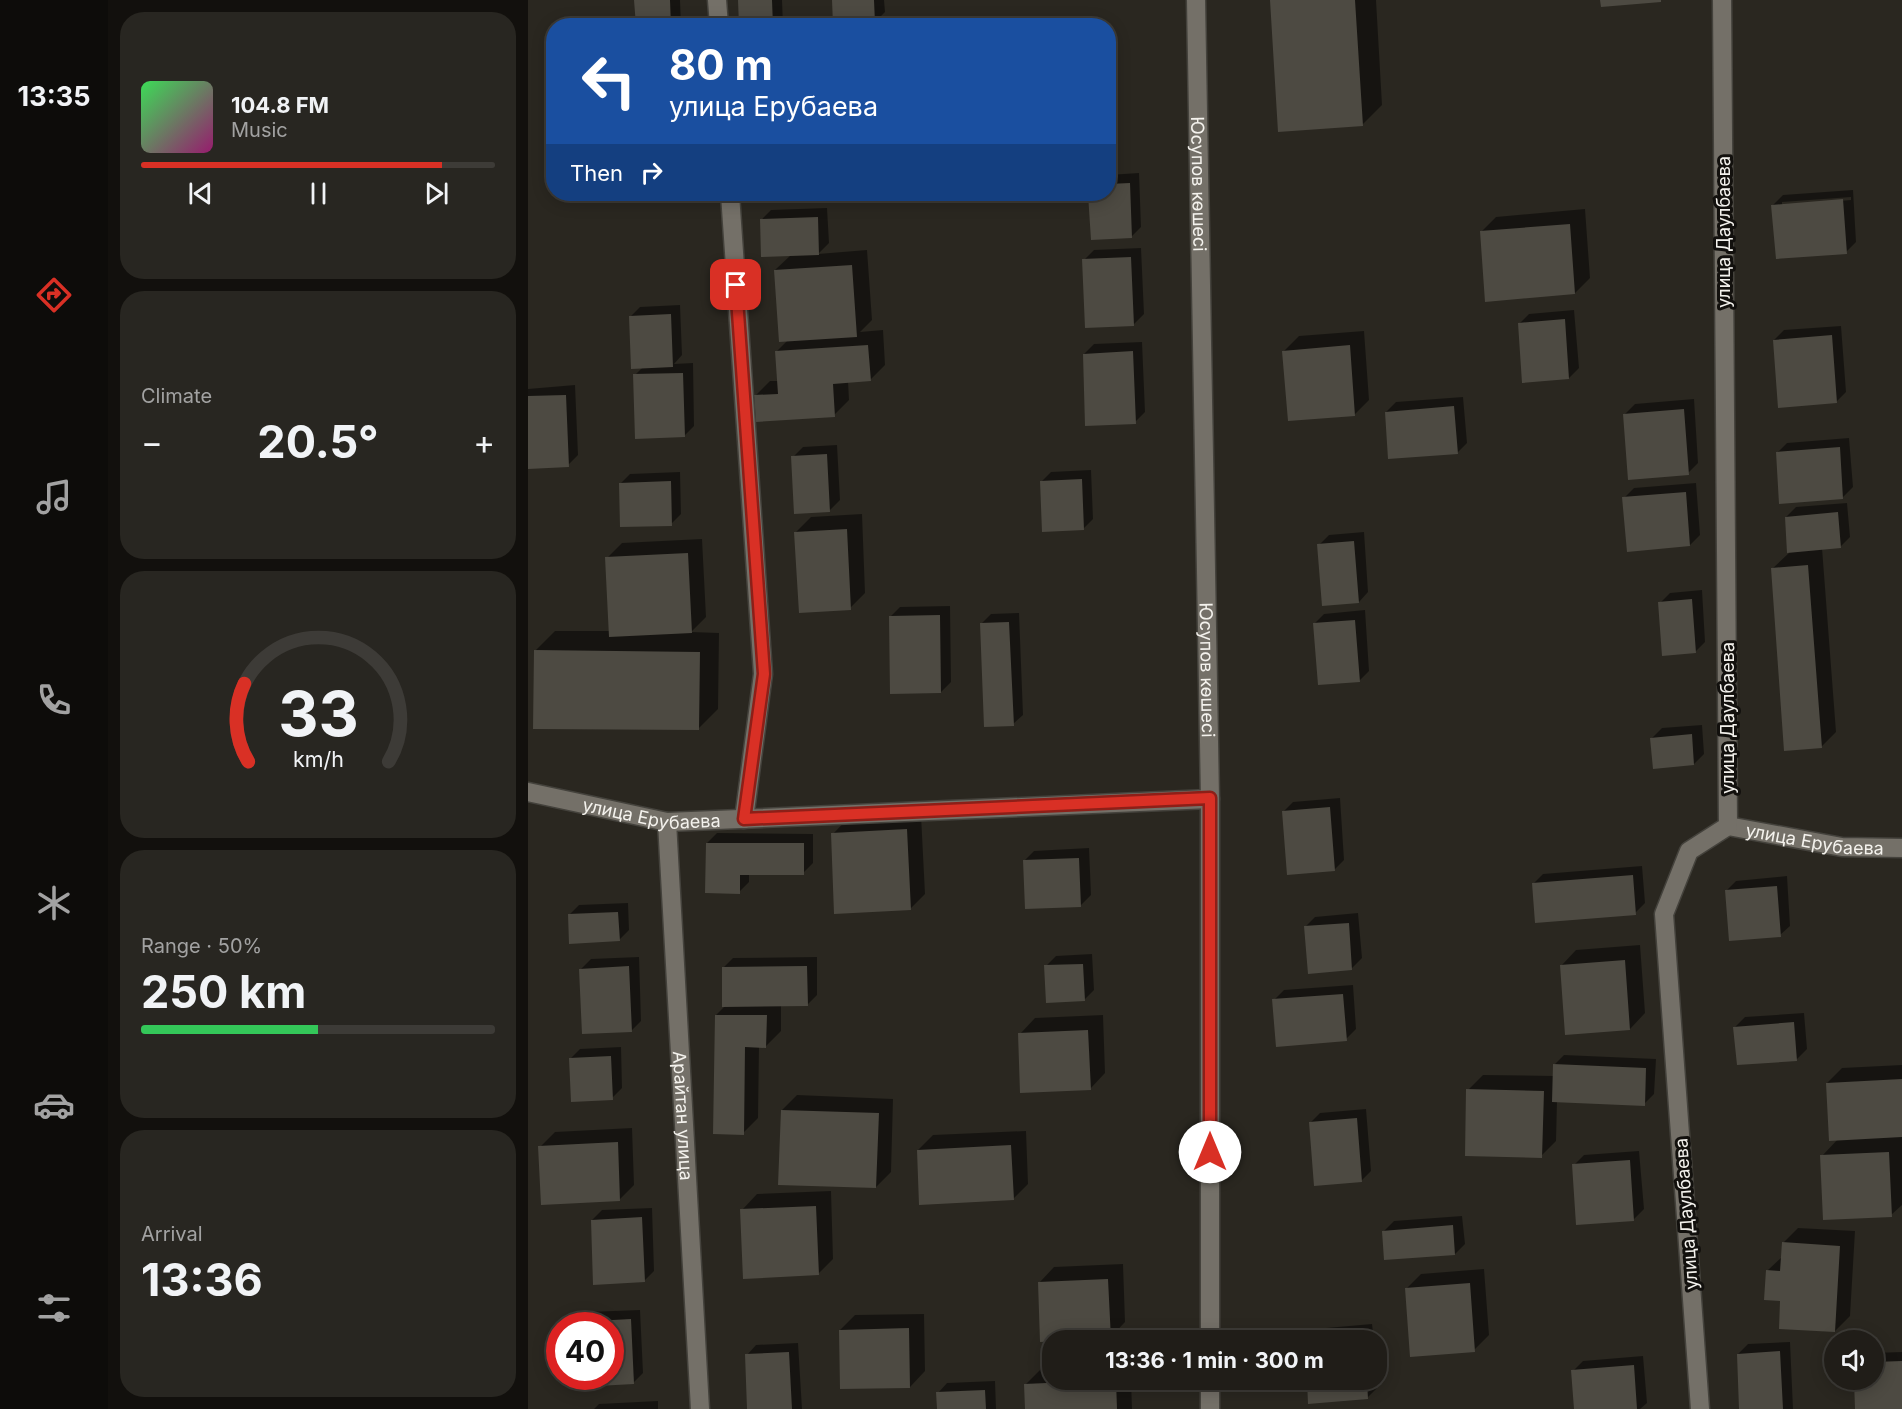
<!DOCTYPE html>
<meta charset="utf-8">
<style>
body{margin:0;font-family:Inter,sans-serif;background:#282621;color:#f1f3f6;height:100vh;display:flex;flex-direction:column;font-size:22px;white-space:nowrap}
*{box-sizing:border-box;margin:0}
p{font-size:20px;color:#a2a2a2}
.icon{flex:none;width:33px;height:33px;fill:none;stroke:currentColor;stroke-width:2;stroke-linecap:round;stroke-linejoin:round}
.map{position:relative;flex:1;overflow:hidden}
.details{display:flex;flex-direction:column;gap:12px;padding:12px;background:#12100d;width:420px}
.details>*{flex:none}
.hud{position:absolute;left:18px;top:18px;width:570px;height:183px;border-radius:24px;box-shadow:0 3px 15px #0003,0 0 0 2px #3d3b37;background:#1a4fa0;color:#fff;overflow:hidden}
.fabs{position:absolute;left:1296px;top:1330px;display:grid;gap:12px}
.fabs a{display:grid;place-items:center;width:60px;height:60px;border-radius:50%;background:#201d18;box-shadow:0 3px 15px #0003,0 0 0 2px #3d3b37;font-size:30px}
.speed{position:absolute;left:18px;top:1312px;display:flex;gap:12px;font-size:30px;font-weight:700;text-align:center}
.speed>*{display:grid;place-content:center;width:78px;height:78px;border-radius:50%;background:#201d18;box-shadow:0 3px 15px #0003,0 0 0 2px #3d3b37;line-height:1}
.speed .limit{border:9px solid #d22;background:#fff;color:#111}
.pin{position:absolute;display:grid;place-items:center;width:51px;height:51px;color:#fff;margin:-26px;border-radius:12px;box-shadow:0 3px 9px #0006}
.me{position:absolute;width:66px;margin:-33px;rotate:0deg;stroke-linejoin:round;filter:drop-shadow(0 0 4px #0008)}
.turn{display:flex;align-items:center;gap:21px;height:126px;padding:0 24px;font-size:27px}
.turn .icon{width:78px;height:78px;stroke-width:2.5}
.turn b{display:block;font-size:42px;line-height:51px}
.then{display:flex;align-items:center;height:57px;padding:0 24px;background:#0003;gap:12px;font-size:22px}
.big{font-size:45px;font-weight:700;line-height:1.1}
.details .tile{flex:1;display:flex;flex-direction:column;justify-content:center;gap:9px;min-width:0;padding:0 21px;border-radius:24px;background:#282621}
.details .dial{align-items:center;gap:0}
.dial svg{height:156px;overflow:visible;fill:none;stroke:#3d3b37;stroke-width:7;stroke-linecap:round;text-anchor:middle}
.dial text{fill:#f1f3f6;stroke:none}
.song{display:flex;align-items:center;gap:18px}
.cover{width:72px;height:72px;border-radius:9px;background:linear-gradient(135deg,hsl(130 70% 55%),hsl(320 70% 35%))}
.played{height:6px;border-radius:3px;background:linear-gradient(90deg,#d93025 85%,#3d3b37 85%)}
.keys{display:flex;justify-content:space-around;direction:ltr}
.heat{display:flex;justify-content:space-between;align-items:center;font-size:33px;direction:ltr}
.charge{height:9px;border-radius:4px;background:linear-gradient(90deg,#34c759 50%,#3d3b37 0)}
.trip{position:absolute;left:514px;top:1330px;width:345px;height:60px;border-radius:24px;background:#201d18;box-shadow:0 3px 15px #0003,0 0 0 2px #3d3b37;font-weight:700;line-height:60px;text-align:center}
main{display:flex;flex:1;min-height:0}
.menu{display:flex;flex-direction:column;width:108px;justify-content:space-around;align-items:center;background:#0d0c0a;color:#a2a2a2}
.menu .icon{width:42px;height:42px}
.menu .on{color:#d93025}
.menu b{font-size:27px;color:#f1f3f6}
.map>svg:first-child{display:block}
.shadow{fill:#0007;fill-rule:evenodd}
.building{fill:#4d4a42}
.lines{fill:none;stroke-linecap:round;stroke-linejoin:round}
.minor-casing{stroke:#44423c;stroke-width:21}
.tertiary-casing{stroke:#44423c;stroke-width:21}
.minor{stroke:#747068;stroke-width:18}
.tertiary{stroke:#747068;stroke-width:18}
.route-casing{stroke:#8d1f18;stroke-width:15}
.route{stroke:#d93025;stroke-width:10}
.labels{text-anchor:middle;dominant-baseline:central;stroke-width:6;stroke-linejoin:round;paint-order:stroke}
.street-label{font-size:18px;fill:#f4f2ed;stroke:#12100d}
</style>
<main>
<nav class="menu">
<b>13:35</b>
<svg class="icon on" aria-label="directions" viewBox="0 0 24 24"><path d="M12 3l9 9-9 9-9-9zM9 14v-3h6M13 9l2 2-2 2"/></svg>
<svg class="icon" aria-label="music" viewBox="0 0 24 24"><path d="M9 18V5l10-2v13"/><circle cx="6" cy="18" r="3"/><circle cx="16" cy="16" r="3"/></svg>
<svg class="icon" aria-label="phone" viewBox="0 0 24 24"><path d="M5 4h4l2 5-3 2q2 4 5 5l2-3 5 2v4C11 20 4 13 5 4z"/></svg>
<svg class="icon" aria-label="climate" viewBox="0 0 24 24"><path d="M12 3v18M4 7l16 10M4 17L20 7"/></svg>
<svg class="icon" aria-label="car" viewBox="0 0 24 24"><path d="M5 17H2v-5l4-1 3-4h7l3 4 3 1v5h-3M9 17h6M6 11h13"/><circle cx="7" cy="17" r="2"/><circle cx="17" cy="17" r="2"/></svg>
<svg class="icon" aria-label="filters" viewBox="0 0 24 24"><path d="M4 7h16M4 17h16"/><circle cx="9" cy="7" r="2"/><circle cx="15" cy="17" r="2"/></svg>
</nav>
<section class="details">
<div class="tile">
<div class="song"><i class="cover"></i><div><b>104.8 FM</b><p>Music</p></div></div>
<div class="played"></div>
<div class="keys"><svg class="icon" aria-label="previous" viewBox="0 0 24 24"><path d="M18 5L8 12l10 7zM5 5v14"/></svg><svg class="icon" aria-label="pause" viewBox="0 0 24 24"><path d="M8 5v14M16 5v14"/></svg><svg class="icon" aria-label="next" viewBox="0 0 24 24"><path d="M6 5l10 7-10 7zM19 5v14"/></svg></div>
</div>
<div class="tile"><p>Climate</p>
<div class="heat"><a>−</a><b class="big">20.5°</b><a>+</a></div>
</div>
<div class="tile dial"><svg viewBox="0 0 100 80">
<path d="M14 69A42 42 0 1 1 86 69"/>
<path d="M14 69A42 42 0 0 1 12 29" stroke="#d93025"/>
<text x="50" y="56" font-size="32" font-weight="700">33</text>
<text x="50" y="72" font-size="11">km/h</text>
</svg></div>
<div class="tile"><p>Range · 50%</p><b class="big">250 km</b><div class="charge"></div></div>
<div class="tile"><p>Arrival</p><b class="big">13:36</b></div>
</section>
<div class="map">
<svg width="1374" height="1409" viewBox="0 0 1374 1409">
<rect width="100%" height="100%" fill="#2a2720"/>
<path class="shadow" d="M108,0H152L153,26H109Z
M211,0H254L255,26H212Z
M306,0H356L357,12L347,22Z
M743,0H848L854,105L834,125Z
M611,173L613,227L603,237L564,239L562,194H580V175Z
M1325,190L1328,242L1318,252L1245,205L1255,195ZM1323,197V200L1254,206V202Z
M299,208L301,243L290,254L339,250L344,320L332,332L355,330L357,365L342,380L320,381L321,400L306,415L227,396L242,381H250L248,352L260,340L247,270L264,254L233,220L243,210Z
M1057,209L1062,278L1047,293L953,232L968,217Z
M613,248L616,314L606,324L556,260L566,250Z
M152,305L154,355L146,364L165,363L166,426L156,436L107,375L115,367L102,317L112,307Z
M1046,310L1051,368L1041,378L991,324L1001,314Z
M1313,326L1318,392L1308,402L1246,340L1256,330Z
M836,331L841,400L826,415L756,351L771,336Z
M614,342L617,412L607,422L556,354L566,344Z
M47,385L50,455L40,465L0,467V389Z
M935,397L939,443L929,453L858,412L868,402Z
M1166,399L1170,463L1160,473L1097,414L1107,404Z
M1321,438L1325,487L1315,497L1249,453L1259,443Z
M309,445L312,500L302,510L265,457L275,447Z
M563,470L565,519L555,529L513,482L523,472Z
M152,472L153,514L143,524L92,484L102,474Z
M1168,483L1172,535L1162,545L1096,498L1106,488Z
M1319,503L1322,537L1312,547L1294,548L1308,732L1293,747L1244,569L1261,553L1258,517L1268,507Z
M334,514L337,593L322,608L268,532L283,517Z
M836,532L840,592L831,602L791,545L801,535Z
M174,539L178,617L163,632L191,633L190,709L170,729L7,651L27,631H82L79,558L94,543Z
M1174,590L1177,642L1167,652L1132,603L1142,593Z
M422,606L423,682L413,692L362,617L372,607Z
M837,610L841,671L831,681L786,624L796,614Z
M491,613L495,715L485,724L453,624L463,614Z
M1174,725L1176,754L1166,764L1124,738L1134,728Z
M812,798L816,860L806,870L755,812L765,802Z
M393,815L397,894L382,909L305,834L320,818Z
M189,833L285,834V863L275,873H221V882L211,892L179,843Z
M561,848L563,895L553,905L496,861L506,851Z
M1114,866L1117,903L1107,913L1005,884L1015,874Z
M1259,876L1262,926L1252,935L1198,891L1208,881Z
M100,903L101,930L91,940L41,915L51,905Z
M830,913L834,958L824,968L777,927L787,917Z
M1112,945L1117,1013L1102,1029L1033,966L1048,950Z
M564,954L566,990L556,1000L518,966L528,956Z
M111,957L113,1021L103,1031L53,969L63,959Z
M289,957V995L279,1005H253V1031L238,1046H231L230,1118L215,1133L188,1015L198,1005L195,968L205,958Z
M825,985L828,1029L818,1039L746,1000L756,990Z
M1276,1013L1279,1049L1269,1059L1207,1027L1217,1017Z
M575,1015L577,1073L562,1089L492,1034L507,1018Z
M93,1047L94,1088L84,1098L42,1059L52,1049Z
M1036,1055L1128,1059L1126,1094L1116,1104L1029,1101L1028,1141L1013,1156L940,1090L955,1075L1026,1076V1065Z
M1374,1065V1205L1363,1215L1294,1156L1310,1139L1299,1083L1314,1068Z
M269,1095L365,1099L363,1172L348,1187L254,1110Z
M838,1109L843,1171L833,1181L783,1122L792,1113Z
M104,1128L106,1185L91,1200L12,1147L27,1132Z
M498,1131L500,1184L485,1199L390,1150L405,1135Z
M1111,1151L1116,1209L1106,1219L1046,1165L1056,1155Z
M303,1191L305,1259L290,1274L214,1210L229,1194Z
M124,1208L126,1271L116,1281L64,1220L74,1210Z
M934,1216L937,1244L927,1254L856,1231L866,1221Z
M1270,1228L1327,1231L1322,1316L1307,1331L1254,1299L1240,1270L1255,1256V1243Z
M595,1264L597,1322L582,1338L511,1283L526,1267Z
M956,1269L961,1335L946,1350L878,1289L893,1274Z
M112,1310L115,1373L105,1383L52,1377H82V1326H50L49,1322L59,1312Z
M396,1314L397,1371L382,1387L312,1330L327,1315Z
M844,1324L846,1341H777L787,1329Z
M1262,1342L1265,1409H1213L1210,1354L1220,1344Z
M270,1343L274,1409H221L219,1355L228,1345Z
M1374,1352V1409H1329L1327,1380H1346V1353Z
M1115,1356L1119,1403L1112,1409H1048L1045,1371L1055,1361Z
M513,1369H525V1380H603L604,1409H499L498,1384Z
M780,1380H849V1388L839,1398Z
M467,1381L468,1409H410V1393L419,1383Z
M130,1401V1409H66L71,1404Z"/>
<path class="building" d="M106,0H142L143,26H108Z
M210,0H244L245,26H211Z
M304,0H346L347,23L305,25Z
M742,0H827L835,126L750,132Z
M1072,0H1133V2L1073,7Z
M602,183L604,238L563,240L560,194H580V184Z
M1315,199L1319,254L1248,259L1243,205Z
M290,217L291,255L233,257L232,219Z
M1042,224L1047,294L957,302L952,231Z
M603,257L606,326L557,328L554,259Z
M324,265L329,337L251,342L246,270Z
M143,314L145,367L103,369L101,316Z
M1037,319L1041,379L994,383L990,323Z
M1304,335L1309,403L1250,408L1245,340Z
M340,345L343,381L305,384L307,417L228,422L226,395L250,394L247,351Z
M822,345L827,416L760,421L754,351Z
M605,351L608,424L557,426L555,354Z
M155,373L157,437L107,439L105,374Z
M38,395L41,467L0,469V396Z
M926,406L930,454L860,459L857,412Z
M1156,409L1161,475L1100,480L1095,414Z
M1312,447L1315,499L1251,504L1248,452Z
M299,454L302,512L266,514L263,456Z
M554,479L556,530L514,532L512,481Z
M143,481L144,526L92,527L91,483Z
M1158,492L1162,546L1099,552L1094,497Z
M1310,512L1313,548L1259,553L1257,517Z
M319,529L323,610L271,613L266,532Z
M826,541L831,603L794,606L789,544Z
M160,553L164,633L81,637L77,557Z
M1280,565L1294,748L1256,751L1243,568Z
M1164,599L1168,653L1134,656L1130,602Z
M412,615L413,693L362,694L361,616Z
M827,620L832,682L790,685L785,623Z
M481,622L486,726L456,727L452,623Z
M6,650L172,652L171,730L5,729Z
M1164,734L1166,765L1125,769L1122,738Z
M802,807L807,871L759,875L754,811Z
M379,829L383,910L306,914L303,833Z
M178,843H276V875H212V894L177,893Z
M551,858L553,907L497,909L495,860Z
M1105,875L1108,915L1007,923L1004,883Z
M1249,886L1253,937L1201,941L1197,890Z
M90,912L92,941L41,944L40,914Z
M821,923L824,970L780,974L776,926Z
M1097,960L1102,1030L1037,1035L1032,965Z
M555,964L557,1001L518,1003L516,965Z
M101,966L104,1032L54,1034L51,969Z
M279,966L280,1006L194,1007V967Z
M815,994L819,1041L748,1047L744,999Z
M187,1015H239L238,1048L217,1047L216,1135L185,1134Z
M1266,1022L1269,1061L1209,1065L1205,1027Z
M560,1030L563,1090L492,1093L490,1033Z
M83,1056L85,1100L43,1102L41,1058Z
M1025,1064L1118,1068L1117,1106L1024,1102Z
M1374,1079V1137L1301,1141L1298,1083Z
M938,1089L1016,1091L1014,1158L937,1156Z
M253,1110L351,1113L348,1188L250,1185Z
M829,1118L834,1182L786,1186L781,1122Z
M90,1142L92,1201L13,1205L10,1146Z
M483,1145L486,1200L391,1205L389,1150Z
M1361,1152L1364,1217L1295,1220L1292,1155Z
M1102,1160L1106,1221L1048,1225L1044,1164Z
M288,1206L291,1275L215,1279L212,1209Z
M114,1217L117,1282L65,1285L63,1220Z
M925,1225L927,1255L856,1260L854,1231Z
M1254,1242L1312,1246L1307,1332L1251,1329L1252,1301L1236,1300L1238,1270L1252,1271Z
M580,1279L583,1339L512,1342L510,1282Z
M942,1283L947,1352L882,1357L877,1288Z
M103,1319L106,1384L51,1387L50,1377H82V1326H48V1322Z
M381,1328L382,1388L312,1389L311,1330Z
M835,1334V1341H776V1339Z
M1252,1351L1255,1409H1211L1209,1354Z
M261,1352L264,1409H219L217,1354Z
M1374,1361V1409H1327L1326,1380H1346V1362Z
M1106,1365L1109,1409H1046L1043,1370Z
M588,1380L589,1409H497L496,1384Z
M779,1380H839L840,1399L780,1404Z
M457,1390L458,1409H409L408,1392Z"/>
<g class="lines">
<g class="minor-casing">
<g id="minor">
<path d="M189,0L191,26"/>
<path d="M202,194L235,674L216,819"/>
<path id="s1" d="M0,792L139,822L682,799"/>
<path id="s2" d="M139,822L172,1409"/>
<path id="s3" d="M1200,826L1314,847L1374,848"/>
<path d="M1172,1409L1136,914L1161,851L1200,826L1194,0"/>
</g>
</g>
<g class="tertiary-casing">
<g id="tertiary">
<path id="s4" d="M668,0L682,799V1341"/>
<path d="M682,1409V1380"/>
</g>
</g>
<use href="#minor" class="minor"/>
<use href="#tertiary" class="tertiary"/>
</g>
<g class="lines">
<g class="route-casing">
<path id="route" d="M208,285L236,674L216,819L682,798V1152"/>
</g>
<use href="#route" class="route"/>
</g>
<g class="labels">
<g class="street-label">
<text stroke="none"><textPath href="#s4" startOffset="184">Юсупов көшесі</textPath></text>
<text transform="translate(1195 232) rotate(-90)">улица Даулбаева</text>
<text stroke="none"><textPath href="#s4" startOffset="670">Юсупов көшесі</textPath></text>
<text transform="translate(1199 718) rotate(-90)">улица Даулбаева</text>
<text stroke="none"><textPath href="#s1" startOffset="126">улица Ерубаева</textPath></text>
<text stroke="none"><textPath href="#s3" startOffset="88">улица Ерубаева</textPath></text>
<text stroke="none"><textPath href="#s2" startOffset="294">Арайтан улица</textPath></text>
<text transform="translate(1158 1214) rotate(-94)">улица Даулбаева</text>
</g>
</g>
</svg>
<div class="fabs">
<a><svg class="icon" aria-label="sound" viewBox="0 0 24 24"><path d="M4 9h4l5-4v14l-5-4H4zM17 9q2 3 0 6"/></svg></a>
</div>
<div class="speed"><div class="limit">40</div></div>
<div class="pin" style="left:208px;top:285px;background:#d93025"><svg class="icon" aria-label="arrive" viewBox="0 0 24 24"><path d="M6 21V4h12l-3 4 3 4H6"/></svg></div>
<svg class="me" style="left:682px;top:1152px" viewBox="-20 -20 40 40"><circle r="19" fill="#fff"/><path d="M0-13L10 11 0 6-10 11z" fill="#d93025"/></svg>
<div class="trip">13:36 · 1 min · 300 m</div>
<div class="hud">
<div class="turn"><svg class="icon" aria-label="left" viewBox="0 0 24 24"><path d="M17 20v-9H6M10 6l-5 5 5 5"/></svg><div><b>80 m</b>улица Ерубаева</div></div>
<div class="then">Then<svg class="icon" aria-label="right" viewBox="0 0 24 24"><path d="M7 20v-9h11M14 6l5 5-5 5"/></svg></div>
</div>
</div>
</main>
